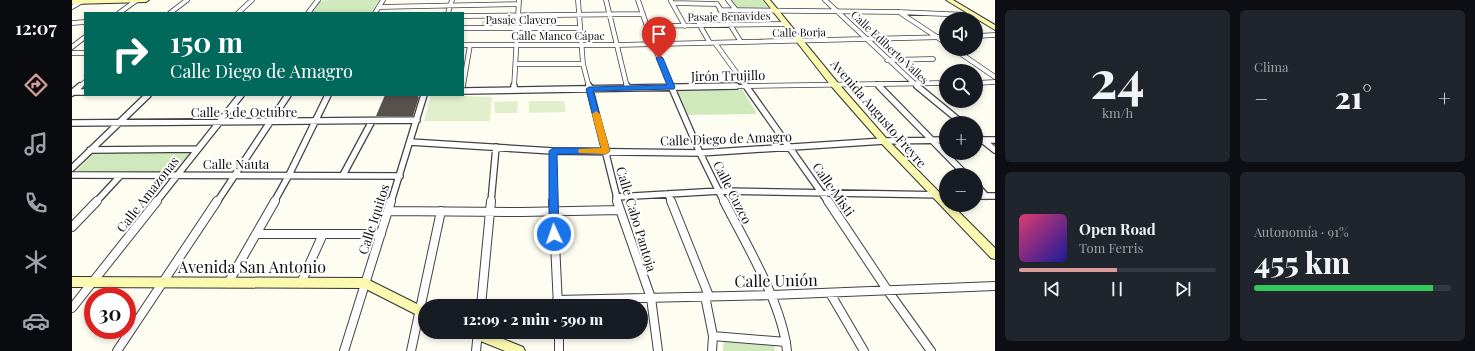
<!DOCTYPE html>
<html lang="es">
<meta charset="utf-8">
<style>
body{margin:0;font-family:"Playfair Display",serif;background:#20242c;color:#f1f3f6;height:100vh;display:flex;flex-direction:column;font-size:15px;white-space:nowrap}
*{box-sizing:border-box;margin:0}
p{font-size:13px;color:#9ea1a6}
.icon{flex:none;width:22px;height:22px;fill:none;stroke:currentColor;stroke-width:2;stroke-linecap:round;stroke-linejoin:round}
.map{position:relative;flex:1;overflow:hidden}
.drawer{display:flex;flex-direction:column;gap:10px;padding:10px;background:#0d0f14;width:480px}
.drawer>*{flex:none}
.guide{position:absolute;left:12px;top:12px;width:380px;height:84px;border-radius:0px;box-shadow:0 2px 6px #0003;background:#00695c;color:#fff;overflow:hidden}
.controls{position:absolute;left:867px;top:12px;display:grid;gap:8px}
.controls a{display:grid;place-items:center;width:44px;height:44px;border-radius:50%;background:#171b24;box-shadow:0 2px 6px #0003;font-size:20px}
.speed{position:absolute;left:12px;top:287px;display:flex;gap:8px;font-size:20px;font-weight:700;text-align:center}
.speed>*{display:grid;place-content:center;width:52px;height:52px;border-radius:50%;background:#171b24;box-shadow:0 2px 6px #0003;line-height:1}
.speed .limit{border:6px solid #d22;background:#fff;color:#111}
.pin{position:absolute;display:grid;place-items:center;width:34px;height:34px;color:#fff;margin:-41px -17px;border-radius:50% 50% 50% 0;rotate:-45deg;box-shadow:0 0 4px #0007}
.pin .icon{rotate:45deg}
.me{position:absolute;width:44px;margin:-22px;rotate:357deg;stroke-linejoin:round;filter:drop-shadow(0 0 3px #0008)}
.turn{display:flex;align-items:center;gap:14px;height:84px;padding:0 20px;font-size:18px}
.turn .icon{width:52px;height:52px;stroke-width:2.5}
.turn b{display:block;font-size:28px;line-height:34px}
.big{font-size:30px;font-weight:800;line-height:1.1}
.drawer .widget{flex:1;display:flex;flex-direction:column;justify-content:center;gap:6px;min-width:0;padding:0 14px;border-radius:6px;background:#20242c}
.drawer .dial{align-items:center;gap:0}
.dial b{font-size:52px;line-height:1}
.song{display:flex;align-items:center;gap:12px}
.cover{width:48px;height:48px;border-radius:6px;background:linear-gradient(135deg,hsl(340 70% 55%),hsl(240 70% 35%))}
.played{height:4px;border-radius:2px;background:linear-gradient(90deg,#d89c9b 50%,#363941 50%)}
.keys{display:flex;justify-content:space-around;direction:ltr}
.heat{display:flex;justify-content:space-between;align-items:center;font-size:22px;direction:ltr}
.charge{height:6px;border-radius:3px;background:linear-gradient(90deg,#34c759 91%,#363941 0)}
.drawer .tiles{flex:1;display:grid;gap:10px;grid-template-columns:repeat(2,1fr)}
.trip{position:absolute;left:346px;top:299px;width:230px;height:40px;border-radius:20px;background:#171b24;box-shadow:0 2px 6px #0003;font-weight:800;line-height:40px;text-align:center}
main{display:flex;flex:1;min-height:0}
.dock{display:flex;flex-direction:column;width:72px;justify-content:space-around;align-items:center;background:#090b0e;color:#9ea1a6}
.dock .icon{width:28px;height:28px}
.dock .selected{color:#d89c9b}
.dock b{font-size:18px;color:#f1f3f6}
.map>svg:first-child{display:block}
.green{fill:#cfe8bc}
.pitch{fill:#e1efcd}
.building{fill:#57514c}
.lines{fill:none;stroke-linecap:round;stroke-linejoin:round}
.street-far2-casing{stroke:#424242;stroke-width:5.5}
.street-far1-casing{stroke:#424242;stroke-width:8}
.street-casing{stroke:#424242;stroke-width:10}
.secondary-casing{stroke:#313131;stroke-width:2}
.street-far2{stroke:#fff;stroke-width:4}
.street-far1{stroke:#fff;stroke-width:5.5}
.street{stroke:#fff;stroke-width:8}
.secondary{fill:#fbf9b0;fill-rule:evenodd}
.route{fill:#1a73e8;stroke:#114b97}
.slow{fill:#f59e0b}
.labels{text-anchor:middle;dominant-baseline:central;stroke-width:4;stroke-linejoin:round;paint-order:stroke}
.far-street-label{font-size:11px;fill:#0f0f0f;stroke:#fff}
.street-label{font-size:13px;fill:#0f0f0f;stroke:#fff}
.near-street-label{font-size:16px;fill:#0f0f0f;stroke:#fff}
</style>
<main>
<nav class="dock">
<b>12:07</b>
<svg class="icon selected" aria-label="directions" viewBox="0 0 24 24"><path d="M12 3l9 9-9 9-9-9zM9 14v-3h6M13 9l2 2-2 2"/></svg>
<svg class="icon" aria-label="music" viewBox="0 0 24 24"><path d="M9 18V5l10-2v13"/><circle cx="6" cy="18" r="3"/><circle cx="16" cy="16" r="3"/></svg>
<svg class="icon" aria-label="phone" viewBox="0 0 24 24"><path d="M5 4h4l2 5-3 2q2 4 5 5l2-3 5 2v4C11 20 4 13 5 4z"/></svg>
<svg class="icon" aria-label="climate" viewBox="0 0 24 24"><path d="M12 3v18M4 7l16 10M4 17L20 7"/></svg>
<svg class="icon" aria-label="car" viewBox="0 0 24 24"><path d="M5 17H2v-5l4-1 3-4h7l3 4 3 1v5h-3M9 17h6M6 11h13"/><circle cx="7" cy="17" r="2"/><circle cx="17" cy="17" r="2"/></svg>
</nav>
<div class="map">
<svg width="923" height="351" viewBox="0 0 923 351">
<rect width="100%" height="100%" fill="#fefdf2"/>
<path class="green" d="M258,0H307L299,13H239L248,1Z
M658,0H690L696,8H664Z
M423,18H436V26L410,27V21H423Z
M670,89L685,114L616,115L605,91Z
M118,151L120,152L105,171L100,173H3L22,152Z
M652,340L702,346L703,351H651Z"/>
<path class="pitch" d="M359,95L420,97L418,121H352Z
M446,101L445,113H423L422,102Z
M457,101H492L494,112L457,113Z"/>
<path class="building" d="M313,95H344L347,97L341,116H304Z"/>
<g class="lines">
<g class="street-far2-casing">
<path id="street-far2" d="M506,0L511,64L517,87
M534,0L555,87
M566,0L581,44L600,87
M656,0L664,10
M753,0L846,87
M599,1L613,26
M601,3L645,4L669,42
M0,7L12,0
M307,7L447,4
M648,10L826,12L897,15
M827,12L874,43
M47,13L65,0
M98,13L115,0
M166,13L180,0
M236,13L246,0
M303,13L311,0
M376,13L380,0
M391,16L571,14
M0,23L13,22
M627,24L638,43
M575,26L714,24
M391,28H507
M904,36L923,35
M643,43L675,87
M391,45H545L874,37
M0,47L13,37
M882,49L923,77
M0,53H13
M815,60L861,59
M444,64H511
M904,83L923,82
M805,84L808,87
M391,86L398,45
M7,87L13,82
M442,87L447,0
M603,87L874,83"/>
</g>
<g class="street-far1-casing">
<path id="street-far1" d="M517,86L546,202
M555,86V88
M599,86L628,153L652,202
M674,86L756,202
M807,86L894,175
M845,86L890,123
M442,90V86
M391,91L664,86
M0,92H13
M0,93L8,86
M0,123L345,120
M904,135L923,150
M909,140H923
M338,142L481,151L628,153L812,141L874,140
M18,150L125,149
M481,151V202
M0,168L76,95
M0,175L328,176
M271,175L300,121
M904,185L914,196
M596,194L599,202
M904,196H923
M544,197L648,191L874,195
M24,202L48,176
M84,202L169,95
M145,202L216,95
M202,202L217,175L256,95
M319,202L352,95
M419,202L424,147"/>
</g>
<g class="street-casing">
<path id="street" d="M481,201L486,306
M545,201L579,298L586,351
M599,201L637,296
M652,201C674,244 710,303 715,351
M756,201L816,291L859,351
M316,211L450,212L548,210
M0,227L25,201
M184,234H309
M156,283L203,201
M229,283L251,234
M758,293L792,351
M633,296L641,336L640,351
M485,300L699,295L923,286
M409,306L419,201
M0,308L85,201
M487,332V351
M641,336L714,342
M45,351L145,201
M272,351L319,201
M339,351L369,211
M404,351L406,332"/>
</g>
<g class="secondary-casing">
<path id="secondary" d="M0,0H77L74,2L0,4Z
M692,0H698L766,83L815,139L874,199V205H880L923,248V259L919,258L809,143L760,87Z
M874,0H881L923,25V30Z
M0,277L293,278L353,308V319L292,288L0,287Z
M394,332H414L451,347L453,351H433L396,336Z"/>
</g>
<use href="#street-far2" class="street-far2"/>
<use href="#street-far1" class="street-far1"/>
<use href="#street" class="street"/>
<use href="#secondary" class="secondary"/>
</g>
<path class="route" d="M587,56L591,58L603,87L602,89L521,91L538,151L534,154H485L487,234L486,236H479L477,234V151L481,148H529L514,89L517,87L595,85L584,58Z"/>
<path class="slow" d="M524,111L528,114L538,151L534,154L507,153L506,151L507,149L529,148L520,114Z"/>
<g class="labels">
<g class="far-street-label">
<text transform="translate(657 16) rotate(-1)">Pasaje Benavides</text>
<text x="449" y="19">Pasaje Clavero</text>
<text transform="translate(727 32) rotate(-1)">Calle Borja</text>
<text x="486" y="35">Calle Manco Cápac</text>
<text transform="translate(818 47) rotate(43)">Calle Ediberto Valles</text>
</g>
<g class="street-label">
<text transform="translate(656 75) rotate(-1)">Jirón Trujillo</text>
<text x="172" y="111">Calle 3 de Octubre</text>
<text transform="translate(807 113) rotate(49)">Avenida Augusto Freyre</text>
<text transform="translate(654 138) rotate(-2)">Calle Diego de Amagro</text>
<text x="164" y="163">Calle Nauta</text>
<text transform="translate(762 189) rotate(55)">Calle Misti</text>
<text transform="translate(661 192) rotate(63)">Calle Cuzco</text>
<text transform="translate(75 194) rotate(-52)">Calle Amazonas</text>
<text transform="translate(301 219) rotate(-72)">Calle Iquitos</text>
<text transform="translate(565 219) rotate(73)">Calle Cabo Pantoja</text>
</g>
<g class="near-street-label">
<text x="180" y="266">Avenida San Antonio</text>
<text transform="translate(704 280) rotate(-1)">Calle Unión</text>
</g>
</g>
</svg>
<div class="controls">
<a><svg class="icon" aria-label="sound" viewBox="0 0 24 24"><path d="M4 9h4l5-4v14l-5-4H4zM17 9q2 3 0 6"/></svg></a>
<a><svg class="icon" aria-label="search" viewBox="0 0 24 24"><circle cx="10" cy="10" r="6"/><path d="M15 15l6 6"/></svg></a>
<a>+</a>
<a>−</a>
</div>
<div class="speed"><div class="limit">30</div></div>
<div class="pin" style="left:587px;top:58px;background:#d93025"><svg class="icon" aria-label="arrive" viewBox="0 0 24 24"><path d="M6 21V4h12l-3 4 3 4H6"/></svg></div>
<svg class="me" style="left:482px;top:234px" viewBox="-20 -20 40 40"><circle r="17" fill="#1a73e8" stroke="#fff" stroke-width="3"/><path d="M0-11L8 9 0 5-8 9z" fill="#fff"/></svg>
<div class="trip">12:09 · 2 min · 590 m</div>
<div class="guide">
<div class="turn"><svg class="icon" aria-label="right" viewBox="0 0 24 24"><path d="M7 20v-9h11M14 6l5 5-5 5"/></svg><div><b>150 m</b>Calle Diego de Amagro</div></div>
</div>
</div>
<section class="drawer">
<div class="tiles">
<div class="widget dial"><b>24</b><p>km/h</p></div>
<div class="widget"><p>Clima</p>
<div class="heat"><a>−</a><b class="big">21°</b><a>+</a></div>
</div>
<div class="widget">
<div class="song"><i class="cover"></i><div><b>Open Road</b><p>Tom Ferris</p></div></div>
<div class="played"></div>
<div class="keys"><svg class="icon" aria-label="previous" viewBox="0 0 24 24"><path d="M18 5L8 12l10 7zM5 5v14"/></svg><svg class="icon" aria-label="pause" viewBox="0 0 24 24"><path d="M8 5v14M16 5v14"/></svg><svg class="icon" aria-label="next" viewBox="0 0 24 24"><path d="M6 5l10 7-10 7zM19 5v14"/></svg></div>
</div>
<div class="widget"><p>Autonomía · 91%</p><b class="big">455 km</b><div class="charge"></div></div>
</div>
</section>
</main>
